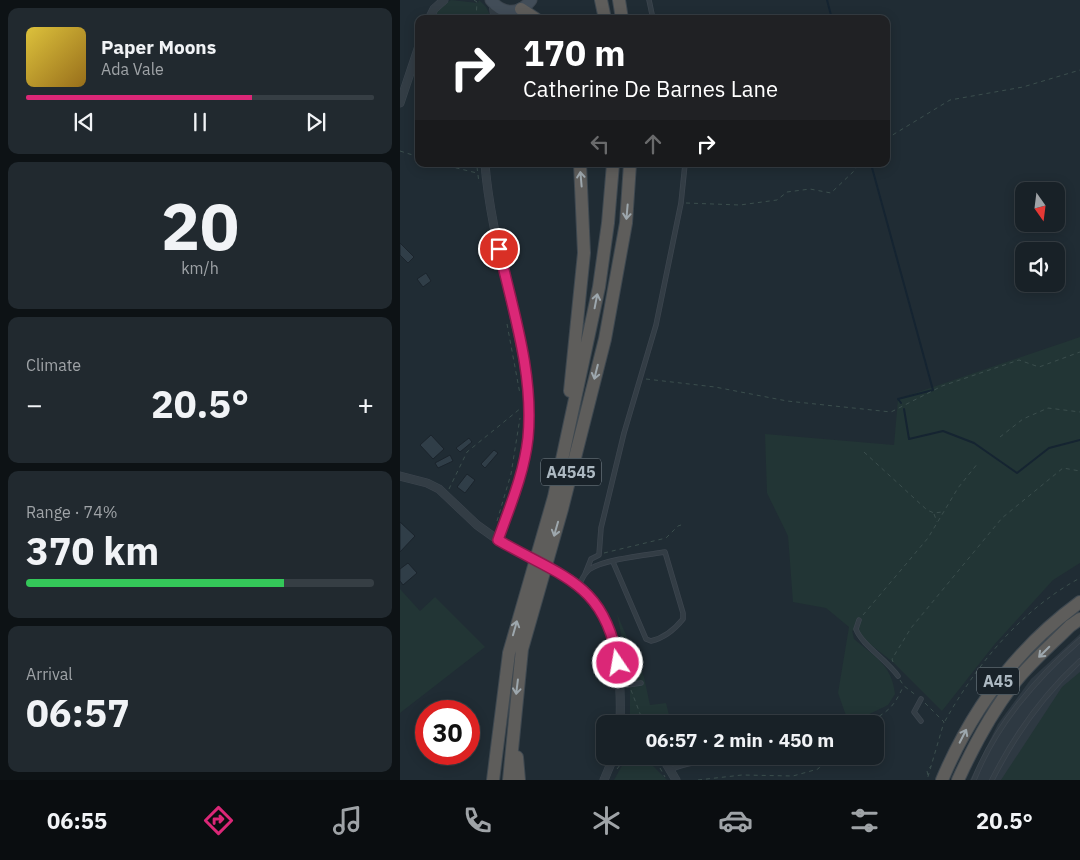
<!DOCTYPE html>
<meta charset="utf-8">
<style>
body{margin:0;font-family:"IBM Plex Sans",sans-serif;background:#21292f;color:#f1f3f6;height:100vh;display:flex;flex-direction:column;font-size:19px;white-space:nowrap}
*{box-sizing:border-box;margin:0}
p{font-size:16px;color:#9fa3a7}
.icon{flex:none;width:28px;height:28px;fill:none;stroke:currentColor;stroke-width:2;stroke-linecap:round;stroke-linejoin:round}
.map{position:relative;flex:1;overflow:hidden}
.side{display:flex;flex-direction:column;gap:8px;padding:8px;background:#0d1215;width:400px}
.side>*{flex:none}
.banner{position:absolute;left:15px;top:15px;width:475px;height:152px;border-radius:10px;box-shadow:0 2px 12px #0003,0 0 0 1px #363e44;background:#202124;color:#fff;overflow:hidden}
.needle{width:32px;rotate:166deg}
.fabs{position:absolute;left:615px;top:182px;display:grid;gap:10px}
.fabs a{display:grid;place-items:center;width:50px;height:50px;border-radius:10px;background:#182127;box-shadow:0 2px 12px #0003,0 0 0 1px #363e44;font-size:25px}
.speed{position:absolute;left:15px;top:700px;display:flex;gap:10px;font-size:25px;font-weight:700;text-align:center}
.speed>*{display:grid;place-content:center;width:65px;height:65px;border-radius:50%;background:#182127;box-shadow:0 2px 12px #0003,0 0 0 1px #363e44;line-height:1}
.speed .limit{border:8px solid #d22;background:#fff;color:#111}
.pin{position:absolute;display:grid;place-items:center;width:42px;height:42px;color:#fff;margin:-21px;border:2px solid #fff;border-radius:50%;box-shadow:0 1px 5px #0007}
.me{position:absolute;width:55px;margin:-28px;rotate:348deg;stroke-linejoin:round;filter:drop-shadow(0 0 4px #0008)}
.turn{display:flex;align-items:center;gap:18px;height:105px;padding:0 25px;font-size:22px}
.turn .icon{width:65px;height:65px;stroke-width:2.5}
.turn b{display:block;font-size:35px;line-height:42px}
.lanes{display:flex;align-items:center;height:48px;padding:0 25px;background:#0003;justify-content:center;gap:25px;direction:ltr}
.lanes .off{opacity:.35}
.big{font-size:38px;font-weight:700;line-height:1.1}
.side .tile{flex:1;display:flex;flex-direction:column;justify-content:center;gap:8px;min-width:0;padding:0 18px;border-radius:10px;background:#21292f}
.side .dial{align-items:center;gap:0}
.dial b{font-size:65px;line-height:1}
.song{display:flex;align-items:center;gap:15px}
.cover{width:60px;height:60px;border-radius:8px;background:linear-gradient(135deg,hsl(50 70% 55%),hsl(40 70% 35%))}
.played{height:5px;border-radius:2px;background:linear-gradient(90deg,#db2777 65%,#363e44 65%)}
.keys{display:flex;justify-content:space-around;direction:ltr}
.heat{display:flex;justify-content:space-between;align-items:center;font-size:28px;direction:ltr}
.charge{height:8px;border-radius:4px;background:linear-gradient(90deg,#34c759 74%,#363e44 0)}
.trip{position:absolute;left:196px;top:715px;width:288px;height:50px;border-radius:10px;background:#182127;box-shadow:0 2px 12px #0003,0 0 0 1px #363e44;font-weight:700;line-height:50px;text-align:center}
.tab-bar{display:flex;height:80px;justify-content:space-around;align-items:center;background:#0a0d10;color:#9fa3a7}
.tab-bar .icon{width:35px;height:35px}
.tab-bar .current{color:#db2777}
.tab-bar b{font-size:22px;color:#f1f3f6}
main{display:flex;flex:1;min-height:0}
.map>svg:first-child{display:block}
.airport{fill:#2e3942}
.green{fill:#223535}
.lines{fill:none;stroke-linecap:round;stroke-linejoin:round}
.stream{stroke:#152431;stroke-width:2}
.building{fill:#303e48;stroke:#1b242c}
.service-casing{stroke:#3d464f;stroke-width:5.5}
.minor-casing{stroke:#3d464f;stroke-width:9}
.secondary-casing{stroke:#3d464f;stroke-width:13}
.trunk-casing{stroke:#3e4850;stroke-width:14}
.path{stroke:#3b4e4d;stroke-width:1;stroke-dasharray:4 4;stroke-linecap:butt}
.service{stroke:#333d45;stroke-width:4}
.minor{stroke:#333d45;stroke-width:8}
.secondary{stroke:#424d58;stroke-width:11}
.trunk{stroke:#5e5d5b;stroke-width:12}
.minor-bridge-casing{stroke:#3d464f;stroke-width:9;stroke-linecap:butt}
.minor-bridge{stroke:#333d45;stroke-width:8}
.oneway{stroke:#9da7ad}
.route-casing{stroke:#8e194d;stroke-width:12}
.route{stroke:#db2777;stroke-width:9}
.labels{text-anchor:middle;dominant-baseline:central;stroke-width:5;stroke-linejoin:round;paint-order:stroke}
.shield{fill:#192229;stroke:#818c94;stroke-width:1}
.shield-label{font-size:16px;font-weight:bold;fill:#adb9c2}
</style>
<main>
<section class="side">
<div class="tile">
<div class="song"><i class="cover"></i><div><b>Paper Moons</b><p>Ada Vale</p></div></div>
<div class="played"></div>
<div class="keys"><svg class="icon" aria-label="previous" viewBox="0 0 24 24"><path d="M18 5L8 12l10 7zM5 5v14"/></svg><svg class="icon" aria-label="pause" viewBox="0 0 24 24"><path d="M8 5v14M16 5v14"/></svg><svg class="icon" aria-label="next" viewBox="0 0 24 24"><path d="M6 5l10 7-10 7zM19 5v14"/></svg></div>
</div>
<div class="tile dial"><b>20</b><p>km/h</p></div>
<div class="tile"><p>Climate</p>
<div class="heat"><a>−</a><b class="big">20.5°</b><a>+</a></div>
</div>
<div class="tile"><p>Range · 74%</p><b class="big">370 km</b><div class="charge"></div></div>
<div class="tile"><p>Arrival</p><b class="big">06:57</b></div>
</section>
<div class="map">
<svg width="680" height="780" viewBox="0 0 680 780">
<rect width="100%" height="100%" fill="#202c34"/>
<path class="airport" d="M680,634V780H570L598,724L631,679Z"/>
<path class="green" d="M51,0L78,3L79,0L86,7L92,19H61V16L32,19L43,5Z
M680,337V563L653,580L594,645L542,711L494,663L452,630L454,639C474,656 492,665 495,694L488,705L449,724L438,693L449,627L426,608L393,602L388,536L367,493L365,434L494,445L498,399Z
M0,589L20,611L35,597L85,647L0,713Z
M217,614L244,677L250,705L266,703L270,719L269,724H230V678Z
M680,672V780H601L662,687Z
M234,760L251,764L267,780H214L224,762Z"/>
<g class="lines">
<path class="stream" d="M427,0L432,19
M471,164L533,390L498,399L501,403
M504,409L509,439L543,431L574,443L617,473L649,448L680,440"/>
</g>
<path class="building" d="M0,243L14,257L8,263L0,255Z
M26,273L31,281L23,287L17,279Z
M31,435L44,449L33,459L20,445Z
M69,438L72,442L60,452L56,448Z
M94,450L98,453L85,468L81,464Z
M50,455L53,461L38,468L35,463Z
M67,474L75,480L65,493L57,487Z
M0,522L15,536L0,552Z
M8,563L17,573L3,585L0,581V569Z
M350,756H371V759L350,758Z"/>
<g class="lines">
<g class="service-casing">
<path id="service" d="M249,0L253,19
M185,574L191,559L199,555L201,528L224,433L256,325L281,203L285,164
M179,585C182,579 185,572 190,569C205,559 247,555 265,552L283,613V619C275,629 264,638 251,641L246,639L213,562
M459,620L456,629C461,644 487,660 498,676
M220,686L241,683
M521,721L514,712L521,699
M270,770C292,759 318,762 342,761
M574,780C595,726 637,677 680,640
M592,780C614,736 644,694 680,661"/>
</g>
<g class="minor-casing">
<path id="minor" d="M93,3L95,19
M29,19L34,9L44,0
M0,103L19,46
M85,164C89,215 103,267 114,317C123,358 132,396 127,438C124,474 111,507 98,540L116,550
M0,476L27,483L39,489L77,525L98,540
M159,573C217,598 222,669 220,724
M251,756L264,760L276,780
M204,780L214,756"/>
</g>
<g class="secondary-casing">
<path id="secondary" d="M91,0C102,15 120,15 131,0"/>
</g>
<g class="trunk-casing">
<path id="trunk" d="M201,0L205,19
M219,0L222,19
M121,9L136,19
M170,391L184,253L180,164
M117,757L119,780
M93,780L109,653L154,497L199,287L208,223L213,164
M109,780L122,649L162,509L205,339L226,223L230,164
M542,780C572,709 617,648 680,602
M558,780C574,745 592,711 616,681C632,661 652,644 670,626L680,619"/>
</g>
<path class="path" d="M74,0L77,2L76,19
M486,139L550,100L623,87L680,70
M0,151L19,157
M40,164L77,173
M77,167L79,183
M286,203L340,205L377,200L387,192L410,189L431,193L455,170L458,164
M107,324L120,394
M246,379L315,387L387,401L491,412L542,386L619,360L639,367L680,352
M600,437L623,419L648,408L680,412
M464,452L527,510L534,513L542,512
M49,489L67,452L121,408
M534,514L537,522
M97,521L111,474L120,418
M204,553L266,538L278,526L284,524
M463,615L528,538L558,488L578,463
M493,662L492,659L511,628L602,518L663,468L680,471
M500,680L504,686L517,696
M231,690L244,724
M525,703L544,722L527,780
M545,721C577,664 621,610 680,578
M465,724C486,713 493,709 503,687
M260,768L265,777
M217,769C224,759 232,756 244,759
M528,775L527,771L531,766
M298,780L342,775L393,776L418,769L429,756"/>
<use href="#service" class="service"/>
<use href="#minor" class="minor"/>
<use href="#secondary" class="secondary"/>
<use href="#trunk" class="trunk"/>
<g class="minor-bridge-casing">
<path id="minor-bridge" d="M116,550L159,573"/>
</g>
<use href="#minor-bridge" class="minor-bridge"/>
</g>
<defs><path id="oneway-shaft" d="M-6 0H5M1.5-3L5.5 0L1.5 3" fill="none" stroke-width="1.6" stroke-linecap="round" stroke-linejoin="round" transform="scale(1.25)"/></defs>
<g class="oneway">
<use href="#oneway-shaft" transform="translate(181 179) rotate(-95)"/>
<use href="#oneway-shaft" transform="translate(227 212) rotate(95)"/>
<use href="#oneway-shaft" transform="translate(196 301) rotate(-79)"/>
<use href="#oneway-shaft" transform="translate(196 372) rotate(104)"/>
<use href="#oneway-shaft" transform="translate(156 529) rotate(106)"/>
<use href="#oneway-shaft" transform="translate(115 628) rotate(-74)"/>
<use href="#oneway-shaft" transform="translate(644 652) rotate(135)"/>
<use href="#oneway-shaft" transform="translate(117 687) rotate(97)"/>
<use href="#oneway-shaft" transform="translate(563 736) rotate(-63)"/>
</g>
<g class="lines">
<g class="route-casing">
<path id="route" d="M99,249C113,311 134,374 128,438C124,474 110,506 98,540C161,577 205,582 218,663"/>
</g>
<use href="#route" class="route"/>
</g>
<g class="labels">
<g class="shield">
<rect x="141" y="458.5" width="60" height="27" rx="4"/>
<rect x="577" y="667.5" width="42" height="27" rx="4"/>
</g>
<g class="shield-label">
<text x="171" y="472">A4545</text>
<text x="598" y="681">A45</text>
</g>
</g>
</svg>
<div class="fabs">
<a><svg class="needle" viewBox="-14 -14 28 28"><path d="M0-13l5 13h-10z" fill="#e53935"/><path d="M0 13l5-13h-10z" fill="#9fa3a7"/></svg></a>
<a><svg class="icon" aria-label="sound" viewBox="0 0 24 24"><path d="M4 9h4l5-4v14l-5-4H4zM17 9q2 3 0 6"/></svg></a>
</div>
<div class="speed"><div class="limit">30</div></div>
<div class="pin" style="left:99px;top:249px;background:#d93025"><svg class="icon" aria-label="arrive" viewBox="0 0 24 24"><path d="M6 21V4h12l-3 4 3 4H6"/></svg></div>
<svg class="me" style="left:218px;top:663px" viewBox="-20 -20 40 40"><circle r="17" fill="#db2777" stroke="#fff" stroke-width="3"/><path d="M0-11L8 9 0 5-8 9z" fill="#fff"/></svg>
<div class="trip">06:57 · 2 min · 450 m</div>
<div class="banner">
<div class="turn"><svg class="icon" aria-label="right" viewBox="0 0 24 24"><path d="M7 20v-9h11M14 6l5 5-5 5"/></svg><div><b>170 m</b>Catherine De Barnes Lane</div></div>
<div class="lanes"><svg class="icon off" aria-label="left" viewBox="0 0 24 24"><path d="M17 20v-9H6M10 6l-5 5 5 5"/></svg><svg class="icon off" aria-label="ahead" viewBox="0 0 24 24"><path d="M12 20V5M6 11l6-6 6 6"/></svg><svg class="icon" aria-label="right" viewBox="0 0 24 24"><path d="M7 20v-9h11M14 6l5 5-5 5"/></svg></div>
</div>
</div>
</main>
<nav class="tab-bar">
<b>06:55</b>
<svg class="icon current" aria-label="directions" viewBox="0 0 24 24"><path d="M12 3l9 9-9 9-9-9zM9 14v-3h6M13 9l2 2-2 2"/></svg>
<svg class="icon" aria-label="music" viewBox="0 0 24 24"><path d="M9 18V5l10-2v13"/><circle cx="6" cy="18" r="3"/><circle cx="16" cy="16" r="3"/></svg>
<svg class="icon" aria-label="phone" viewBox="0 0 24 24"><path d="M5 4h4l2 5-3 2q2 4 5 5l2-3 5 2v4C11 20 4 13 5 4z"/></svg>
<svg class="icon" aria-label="climate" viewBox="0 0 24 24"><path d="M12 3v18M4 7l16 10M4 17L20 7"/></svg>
<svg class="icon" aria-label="car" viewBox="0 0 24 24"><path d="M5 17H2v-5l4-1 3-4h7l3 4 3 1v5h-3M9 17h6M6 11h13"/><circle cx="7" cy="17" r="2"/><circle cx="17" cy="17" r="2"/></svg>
<svg class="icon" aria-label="filters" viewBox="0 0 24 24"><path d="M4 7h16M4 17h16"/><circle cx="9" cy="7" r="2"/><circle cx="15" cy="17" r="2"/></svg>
<b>20.5°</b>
</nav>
